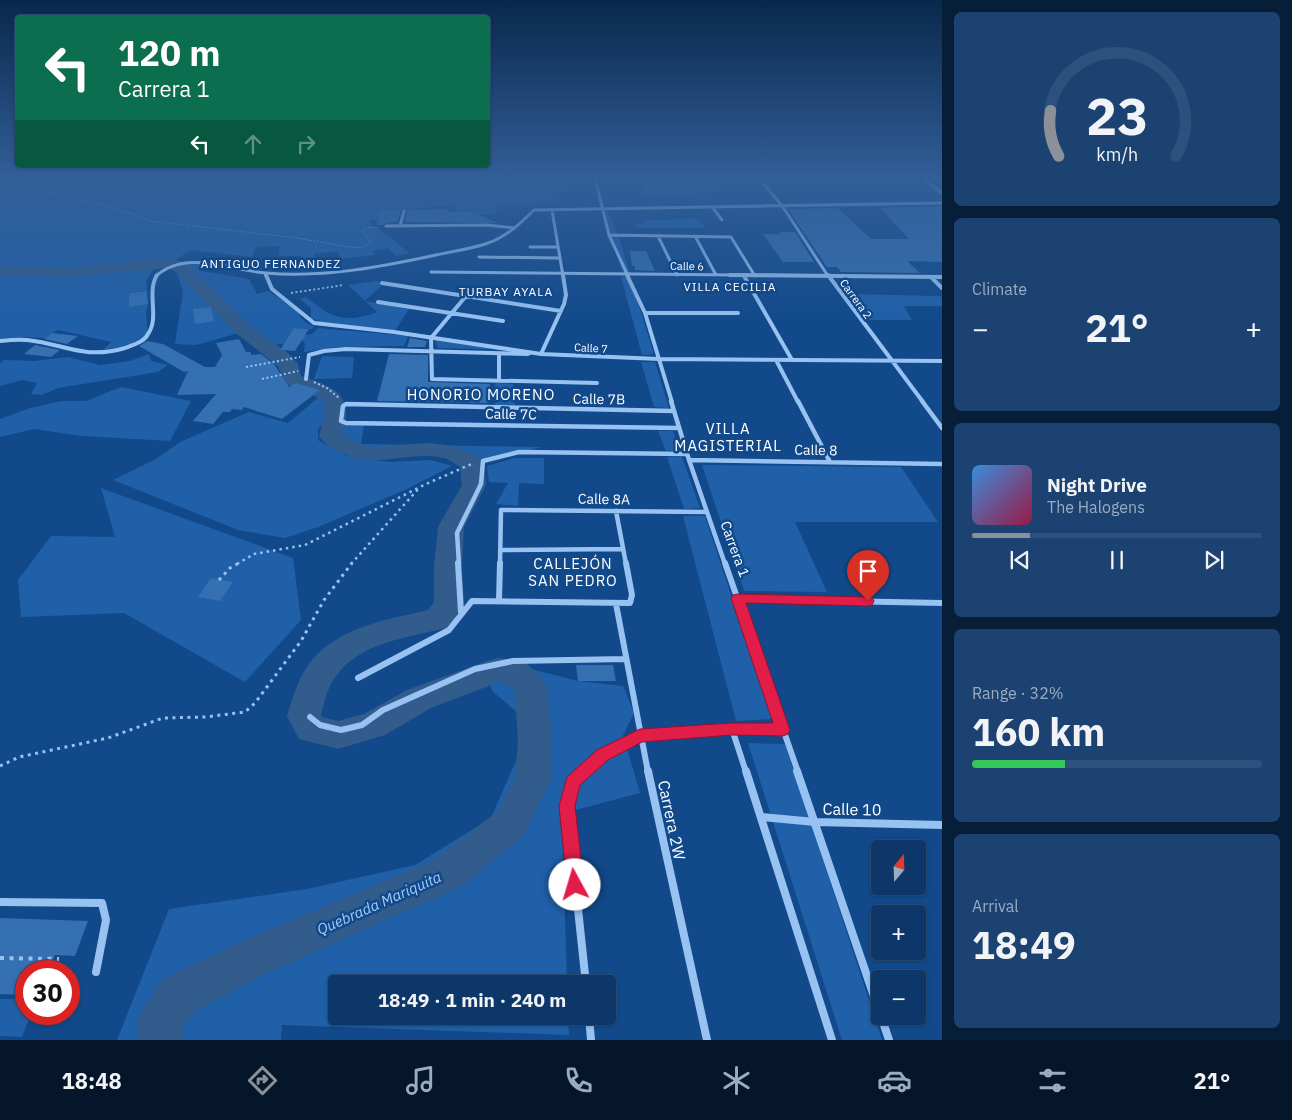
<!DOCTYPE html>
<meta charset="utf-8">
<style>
body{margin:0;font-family:"IBM Plex Sans",sans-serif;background:#1b4271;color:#f1f3f6;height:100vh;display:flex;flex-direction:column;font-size:19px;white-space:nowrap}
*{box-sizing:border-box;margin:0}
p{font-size:16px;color:#9aacc0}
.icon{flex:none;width:28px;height:28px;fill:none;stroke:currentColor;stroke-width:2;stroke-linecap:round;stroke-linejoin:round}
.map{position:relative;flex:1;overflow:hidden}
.details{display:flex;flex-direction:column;gap:12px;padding:12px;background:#071e39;width:350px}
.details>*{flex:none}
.guide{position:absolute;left:15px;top:15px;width:475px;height:152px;border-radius:5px;box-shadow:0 1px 4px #0004,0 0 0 1px #2d517c;background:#0b6e4f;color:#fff;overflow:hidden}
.needle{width:32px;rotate:19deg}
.tools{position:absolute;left:871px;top:840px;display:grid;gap:10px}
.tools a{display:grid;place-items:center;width:55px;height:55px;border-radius:5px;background:#0d3768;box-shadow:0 1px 4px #0004,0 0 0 1px #2d517c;font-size:25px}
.speed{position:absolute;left:15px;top:960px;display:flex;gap:10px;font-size:25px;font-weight:700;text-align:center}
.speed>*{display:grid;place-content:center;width:65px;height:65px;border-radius:50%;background:#0d3768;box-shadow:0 1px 4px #0004,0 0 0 1px #2d517c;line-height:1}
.speed .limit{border:8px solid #d22;background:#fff;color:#111}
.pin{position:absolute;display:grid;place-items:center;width:42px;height:42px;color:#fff;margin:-51px -21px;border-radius:50% 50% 50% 0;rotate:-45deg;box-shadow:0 0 5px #0007}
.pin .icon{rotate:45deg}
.me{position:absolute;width:55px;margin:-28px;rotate:354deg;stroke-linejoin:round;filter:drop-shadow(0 0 4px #0008)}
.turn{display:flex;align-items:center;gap:18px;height:105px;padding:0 20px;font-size:22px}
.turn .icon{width:65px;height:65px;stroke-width:2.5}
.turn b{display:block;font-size:35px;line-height:42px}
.lanes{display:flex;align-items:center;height:48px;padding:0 20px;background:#0003;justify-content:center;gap:25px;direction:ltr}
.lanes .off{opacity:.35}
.big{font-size:38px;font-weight:700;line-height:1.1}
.details .widget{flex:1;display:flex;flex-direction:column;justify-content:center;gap:8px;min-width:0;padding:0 18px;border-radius:8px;background:#1b4271}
.details .dial{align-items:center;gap:0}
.dial svg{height:130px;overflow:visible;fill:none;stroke:#2d517c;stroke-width:7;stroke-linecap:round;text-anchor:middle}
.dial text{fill:#f1f3f6;stroke:none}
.song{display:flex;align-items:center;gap:15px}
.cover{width:60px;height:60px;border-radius:8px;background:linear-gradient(135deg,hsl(210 70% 55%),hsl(340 70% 35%))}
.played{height:5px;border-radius:2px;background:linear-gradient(90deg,#8c9099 20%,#2d517c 20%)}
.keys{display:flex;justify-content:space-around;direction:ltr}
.heat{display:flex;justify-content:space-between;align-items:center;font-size:28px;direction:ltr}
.charge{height:8px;border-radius:4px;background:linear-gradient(90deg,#34c759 32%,#2d517c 0)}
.trip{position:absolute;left:328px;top:975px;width:288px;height:50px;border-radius:5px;background:#0d3768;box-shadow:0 1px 4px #0004,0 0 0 1px #2d517c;font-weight:700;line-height:50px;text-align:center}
.menu{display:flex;height:80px;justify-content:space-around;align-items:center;background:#05162a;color:#9aacc0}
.menu .icon{width:35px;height:35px}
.menu .active{color:#8c9099}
.menu b{font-size:22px;color:#f1f3f6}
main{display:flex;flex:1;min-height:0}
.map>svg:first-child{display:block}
.green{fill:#2060a9}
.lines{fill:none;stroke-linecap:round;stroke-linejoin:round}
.river{fill:#325c8c;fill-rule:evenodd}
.building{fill:#3470b2}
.path-far4{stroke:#97c2f1;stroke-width:1;stroke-dasharray:1 2;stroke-linecap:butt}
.path-far3{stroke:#97c2f1;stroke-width:2;stroke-dasharray:2 2.5;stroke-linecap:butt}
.path-far2{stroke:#97c2f1;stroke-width:2.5;stroke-dasharray:2.5 4;stroke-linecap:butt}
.path-far1{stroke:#97c2f1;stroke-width:3;stroke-dasharray:3 4.5;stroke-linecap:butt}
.path{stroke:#97c2f1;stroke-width:4;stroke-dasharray:4 5.5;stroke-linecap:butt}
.street-far4{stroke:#97c2f1;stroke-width:3}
.street-far3{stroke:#97c2f1;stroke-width:4}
.street-far2{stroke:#97c2f1;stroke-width:4.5}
.street-far1{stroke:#97c2f1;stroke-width:6}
.street{stroke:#97c2f1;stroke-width:8}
.route{fill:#e11d48;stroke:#92132f}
.labels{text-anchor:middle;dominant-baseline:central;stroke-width:5;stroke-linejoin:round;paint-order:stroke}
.far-street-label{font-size:11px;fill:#fff;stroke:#11498a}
.far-neighbourhood-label{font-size:12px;letter-spacing:1px;fill:#fff;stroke:#11498a}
.street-label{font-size:14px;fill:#fff;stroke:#11498a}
.neighbourhood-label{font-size:15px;letter-spacing:1px;fill:#fff;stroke:#11498a}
.water-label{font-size:15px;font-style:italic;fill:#a3ccf9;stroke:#11498a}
.near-street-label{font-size:16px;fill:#fff;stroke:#11498a}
</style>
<main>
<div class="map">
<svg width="942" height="1040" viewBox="0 0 942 1040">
<rect width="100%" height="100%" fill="#11498a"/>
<path class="green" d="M0,178H527L572,191H549L555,203L499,205L494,215H472V210L456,211L453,205L402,210H380L378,220H369L370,225L376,227L410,253L396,256L388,248L372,251L375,255L341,259L338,252L315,253L313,266L299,265L302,256H279L280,246L256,247L252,257L190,250L174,261L153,270L146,281L147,291L129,293L148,304L146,313L148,333C135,343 122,349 104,349L111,342L58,330L45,338L26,337L0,339Z
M608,178H710L709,183L719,192L645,195L642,188L645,184L625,179Z
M603,212H608L618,235L630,273L622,272Z
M697,218L706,228H636L635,224H644L643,221Z
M189,262L207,265L201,271L249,279L257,294L269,291C276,298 286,300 293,307C304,318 298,320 314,326L312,329L294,328L297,336L312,334L318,328L408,336L404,346L337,347L304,352L305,343L297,337L289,343L268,346L250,330L196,345L175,344L183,291L178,276L180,271L170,267Z
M621,277H630L654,354L642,355Z
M378,281L382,285L365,301L409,309L395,331L321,322L311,318V308L300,299L306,297C331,318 345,324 377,312L348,285Z
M850,294L940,296L942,298V306H904L912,320H867Z
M435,340L516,350L438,348Z
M149,354L151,361L168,365L158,372L58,388L42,395L31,394L37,383L22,380L0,386V364L4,360L34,361L68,357L100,365L130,361Z
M322,356L354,357L352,378L314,379Z
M641,362H655L669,408L654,407Z
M495,383L513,384L515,405H495Z
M121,387L191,401L170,441L82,436L34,429L0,437V419L30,408L62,401H86Z
M320,396L328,403L330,415L318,429V440L347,456L388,462L431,460L452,466L407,489L318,527L285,538L238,530L113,480L156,459L180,442L249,412L288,423Z
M342,423L364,425L361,444L542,447C532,449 488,461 482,460C471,458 460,450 446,448C402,443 375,466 335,436Z
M658,431H673L680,451H666Z
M667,457H682L700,508L684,509Z
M515,458H544V484L519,483L518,506L496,504L508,483L489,482L487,466Z
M702,465L901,467L938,522H795L827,592L744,591Z
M101,488L293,558L301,620L245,682L124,613L21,617L18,580L51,536L115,537Z
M683,516H705L772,719L736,721Z
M519,666L578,681L623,686L634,713L623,735L640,793L560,814L562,817L567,984H336V1016H568L569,1035L282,1025L281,1040H117L169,909L307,889L415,865L491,818L519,754V714L492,691L486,670Z
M748,743L785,744L882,1040H842Z
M0,999H26V1014H31L22,1037L0,1036Z"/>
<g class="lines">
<path class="river" d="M165,258L183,262L251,326L289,354L298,364L301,376C335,387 354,394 343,434L353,441L372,447L428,443L447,445L466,451L481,458L484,463L486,485L464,527L462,567L464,603L449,627C409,638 359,641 334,679C327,689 324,704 321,715L322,717L338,721L364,714L407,690L487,661L498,658L515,660L526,663L543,679L547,688L552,742L551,778L524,835L462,886L265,974L195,1011L183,1028L184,1040H138L137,1023L144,1007L163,979L235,944L434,860L498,811L515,777L518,742L515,692L506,683L499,682L431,708L385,735L338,749L299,739L287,716C293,697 299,675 312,660C340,627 388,619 428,610L434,602V567L438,527L462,485L460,467C455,464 449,459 443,458C409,450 379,469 344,454C334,450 325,444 319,436L325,411L323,401L308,392L285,384L278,366L237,334L172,269L165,268L73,277L0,276V266L73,267Z"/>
</g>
<path class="building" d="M942,206V262L907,261L920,273L841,272L837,267H827L788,209L838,208L871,239H909L880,208Z
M447,209V212L469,211L498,223L405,222L407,210Z
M380,210H401L397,222L386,223L383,225H377Z
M779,232H795L814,262H783L763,234H780Z
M630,251H646L655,271L635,270V266H632Z
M147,291L148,304L129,307V293Z
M211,307L214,321L195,324L193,309Z
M294,328L309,329L295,351L280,350Z
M52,333L78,336L67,344L44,339Z
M410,338L427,341L425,347H407Z
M239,339L246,352H251V355L261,354L274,364L289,387L295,383L320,390L282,419L244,407L242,410L232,409L230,412H223L213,424L193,421L216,394L177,395L188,371L184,372L139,346L147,341L163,344L205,367H215L222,355L216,343Z
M35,345L60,350L51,357L24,354Z
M389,354L428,355V382H431L490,384L489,403L377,401Z
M211,578L233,582L220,601L198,597Z
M576,665H613L616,681H578Z
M0,918L88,921L75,956L55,955L48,971H26V995L0,994Z"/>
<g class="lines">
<path class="path-far4" d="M0,181C15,180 20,186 33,189C73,200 112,204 150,221L297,238L349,247L361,248L371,242L362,231L365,228L379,227"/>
<path class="path-far3" d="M291,293L344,285
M246,367L300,357
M262,379L298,371
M314,382L327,388L339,398"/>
<path class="path-far2" d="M237,564L254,554L305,545L426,484L474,463
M351,564L420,487"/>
<path class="path-far1" d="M219,580L230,568L239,563
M0,766L19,757L108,738L163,718L205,717L245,712L255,703L301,641L324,600L352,563"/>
<path class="path" d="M0,958L59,959"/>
<path class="street-far4" d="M595,178L609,235L628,276
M759,178L783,207L828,276
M922,178L942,193
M713,208L722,220
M552,210L563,276
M386,226L487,225L515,228
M400,226L404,211
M609,235L731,237L755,276
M658,236L677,275
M695,236L716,275
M530,247H558
M479,257L560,258
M431,272L857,276
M266,273V276
M156,276C186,249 230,270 266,273C323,278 380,267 436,255C453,251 472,249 488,243C506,237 521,223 534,210L942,203"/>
<path class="street-far3" d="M266,275L272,289L314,323L394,332L541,354L659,359L942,361
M627,275L645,313L672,402
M730,275L942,277
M828,275L923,402
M744,276L792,360
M931,277L942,288
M382,283L561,311
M466,296L431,338L432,379L597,383
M378,302L503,321
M645,313H738
M0,341C9,340 18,339 27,340C65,344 84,360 125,348C133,345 144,342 148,334C160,317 146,293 157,275
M499,353V381
M541,354L564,304L566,295L563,275
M776,360L798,402
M306,379L309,355L324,351L346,349L528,354"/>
<path class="street-far2" d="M671,401L689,460L725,564
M798,401L830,462
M922,401L942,428
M674,411L346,404L343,406L341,421L346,423L679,428
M689,460L942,464
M616,511L626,564
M500,550L623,549
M459,564L457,533L481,484L483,461L519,452L687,454
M500,564L501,510L707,512"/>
<path class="street-far1" d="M458,563L461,612
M725,563L798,772
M738,599L942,603
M499,600L500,563
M616,604L648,772
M358,678L449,630L472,601L630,603L632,595L626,563
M310,717L320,725L341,730L362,725L383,710L475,669L513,661L626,659
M732,729L746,772
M583,772L602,755L640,736L732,729L783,730"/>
<path class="street" d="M585,771L573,782L567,806L586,984
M648,771L707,1040
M746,771L832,1040
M797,771L880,1014
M761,817L815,822L942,825
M0,902L102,903L106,920L96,972
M589,1016L591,1040
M881,1016L889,1040"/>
</g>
<linearGradient id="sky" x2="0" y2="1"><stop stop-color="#09284c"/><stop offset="0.55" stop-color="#325f98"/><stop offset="1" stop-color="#325f98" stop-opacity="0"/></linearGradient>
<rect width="942" height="323" fill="url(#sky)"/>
<path class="route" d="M738,594L868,597L872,598L874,601L872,605L868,606L746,603L790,730L788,734L783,736L732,735L642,742L608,760L580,785L575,806L584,885L582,891L575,893L569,891L567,885L559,806L567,777L597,750L640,729L732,723H773L731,598L733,595Z"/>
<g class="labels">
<g class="far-street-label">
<text transform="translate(687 266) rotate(1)">Calle 6</text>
<text transform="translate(856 299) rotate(54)">Carrera 2</text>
<text transform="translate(591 348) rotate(3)">Calle 7</text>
</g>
<g class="far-neighbourhood-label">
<text x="271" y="263">ANTIGUO FERNANDEZ</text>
<text x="730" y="286">VILLA CECILIA</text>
<text x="506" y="291">TURBAY AYALA</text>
</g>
<g class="street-label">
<text transform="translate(599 399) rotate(1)">Calle 7B</text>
<text transform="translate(511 414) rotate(1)">Calle 7C</text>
<text transform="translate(816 450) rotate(1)">Calle 8</text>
<text transform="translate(604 499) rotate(1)">Calle 8A</text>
<text transform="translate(735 549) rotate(70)">Carrera 1</text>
</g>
<g class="neighbourhood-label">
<text x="481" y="394">HONORIO MORENO</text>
<text x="728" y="428">VILLA<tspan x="728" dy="17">MAGISTERIAL</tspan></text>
<text x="573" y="563">CALLEJÓN<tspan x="573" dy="17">SAN PEDRO</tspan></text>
</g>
<g class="water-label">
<text transform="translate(379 903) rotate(-24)">Quebrada Mariquita</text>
</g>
<g class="near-street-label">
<text transform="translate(852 809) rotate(1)">Calle 10</text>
<text transform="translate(672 820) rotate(78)">Carrera 2W</text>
</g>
</g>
</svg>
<div class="tools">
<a><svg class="needle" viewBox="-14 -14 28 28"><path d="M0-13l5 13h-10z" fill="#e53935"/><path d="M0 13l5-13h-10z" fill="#9aacc0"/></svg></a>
<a>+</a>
<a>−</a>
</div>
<div class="speed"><div class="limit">30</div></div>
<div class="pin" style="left:868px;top:601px;background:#d93025"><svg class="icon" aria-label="arrive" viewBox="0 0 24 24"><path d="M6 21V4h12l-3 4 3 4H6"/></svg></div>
<svg class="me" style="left:575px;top:885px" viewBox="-20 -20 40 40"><circle r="19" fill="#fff"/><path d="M0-13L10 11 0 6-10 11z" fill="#e11d48"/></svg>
<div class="trip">18:49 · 1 min · 240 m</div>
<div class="guide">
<div class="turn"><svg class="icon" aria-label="left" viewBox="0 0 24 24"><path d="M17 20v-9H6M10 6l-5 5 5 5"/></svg><div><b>120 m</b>Carrera 1</div></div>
<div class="lanes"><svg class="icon" aria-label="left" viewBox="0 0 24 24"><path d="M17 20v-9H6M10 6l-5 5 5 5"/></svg><svg class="icon off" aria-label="ahead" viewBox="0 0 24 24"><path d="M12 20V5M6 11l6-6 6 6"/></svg><svg class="icon off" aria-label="right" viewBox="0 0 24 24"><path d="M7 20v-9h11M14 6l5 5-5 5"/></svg></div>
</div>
</div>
<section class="details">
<div class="widget dial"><svg viewBox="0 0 100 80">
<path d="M14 69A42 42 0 1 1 86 69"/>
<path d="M14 69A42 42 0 0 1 9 41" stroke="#8c9099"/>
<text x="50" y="56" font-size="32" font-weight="700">23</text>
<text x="50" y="72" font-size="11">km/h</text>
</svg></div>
<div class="widget"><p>Climate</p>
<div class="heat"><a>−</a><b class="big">21°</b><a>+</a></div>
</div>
<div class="widget">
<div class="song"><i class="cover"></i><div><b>Night Drive</b><p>The Halogens</p></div></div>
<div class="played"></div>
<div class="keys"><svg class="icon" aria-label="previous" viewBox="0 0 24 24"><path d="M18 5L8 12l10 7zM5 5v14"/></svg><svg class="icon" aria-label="pause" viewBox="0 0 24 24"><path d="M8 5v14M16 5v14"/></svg><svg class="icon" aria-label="next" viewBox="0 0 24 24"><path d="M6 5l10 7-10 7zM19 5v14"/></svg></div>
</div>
<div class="widget"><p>Range · 32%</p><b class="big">160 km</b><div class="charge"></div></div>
<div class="widget"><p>Arrival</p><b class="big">18:49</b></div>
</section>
</main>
<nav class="menu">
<b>18:48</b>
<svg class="icon active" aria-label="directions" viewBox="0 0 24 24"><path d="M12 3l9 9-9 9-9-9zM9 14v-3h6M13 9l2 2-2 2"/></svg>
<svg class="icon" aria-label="music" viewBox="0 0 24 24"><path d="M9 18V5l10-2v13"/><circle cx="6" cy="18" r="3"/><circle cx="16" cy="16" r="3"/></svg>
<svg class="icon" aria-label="phone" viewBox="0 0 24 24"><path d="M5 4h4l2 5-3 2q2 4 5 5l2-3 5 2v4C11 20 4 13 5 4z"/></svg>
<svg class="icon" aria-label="climate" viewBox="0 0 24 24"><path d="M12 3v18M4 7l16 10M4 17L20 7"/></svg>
<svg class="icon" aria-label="car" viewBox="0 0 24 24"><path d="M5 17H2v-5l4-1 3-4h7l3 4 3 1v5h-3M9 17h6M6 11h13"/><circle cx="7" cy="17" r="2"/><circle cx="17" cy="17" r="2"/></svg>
<svg class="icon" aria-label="filters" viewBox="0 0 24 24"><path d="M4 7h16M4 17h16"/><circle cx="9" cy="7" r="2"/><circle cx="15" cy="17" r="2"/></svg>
<b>21°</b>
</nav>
